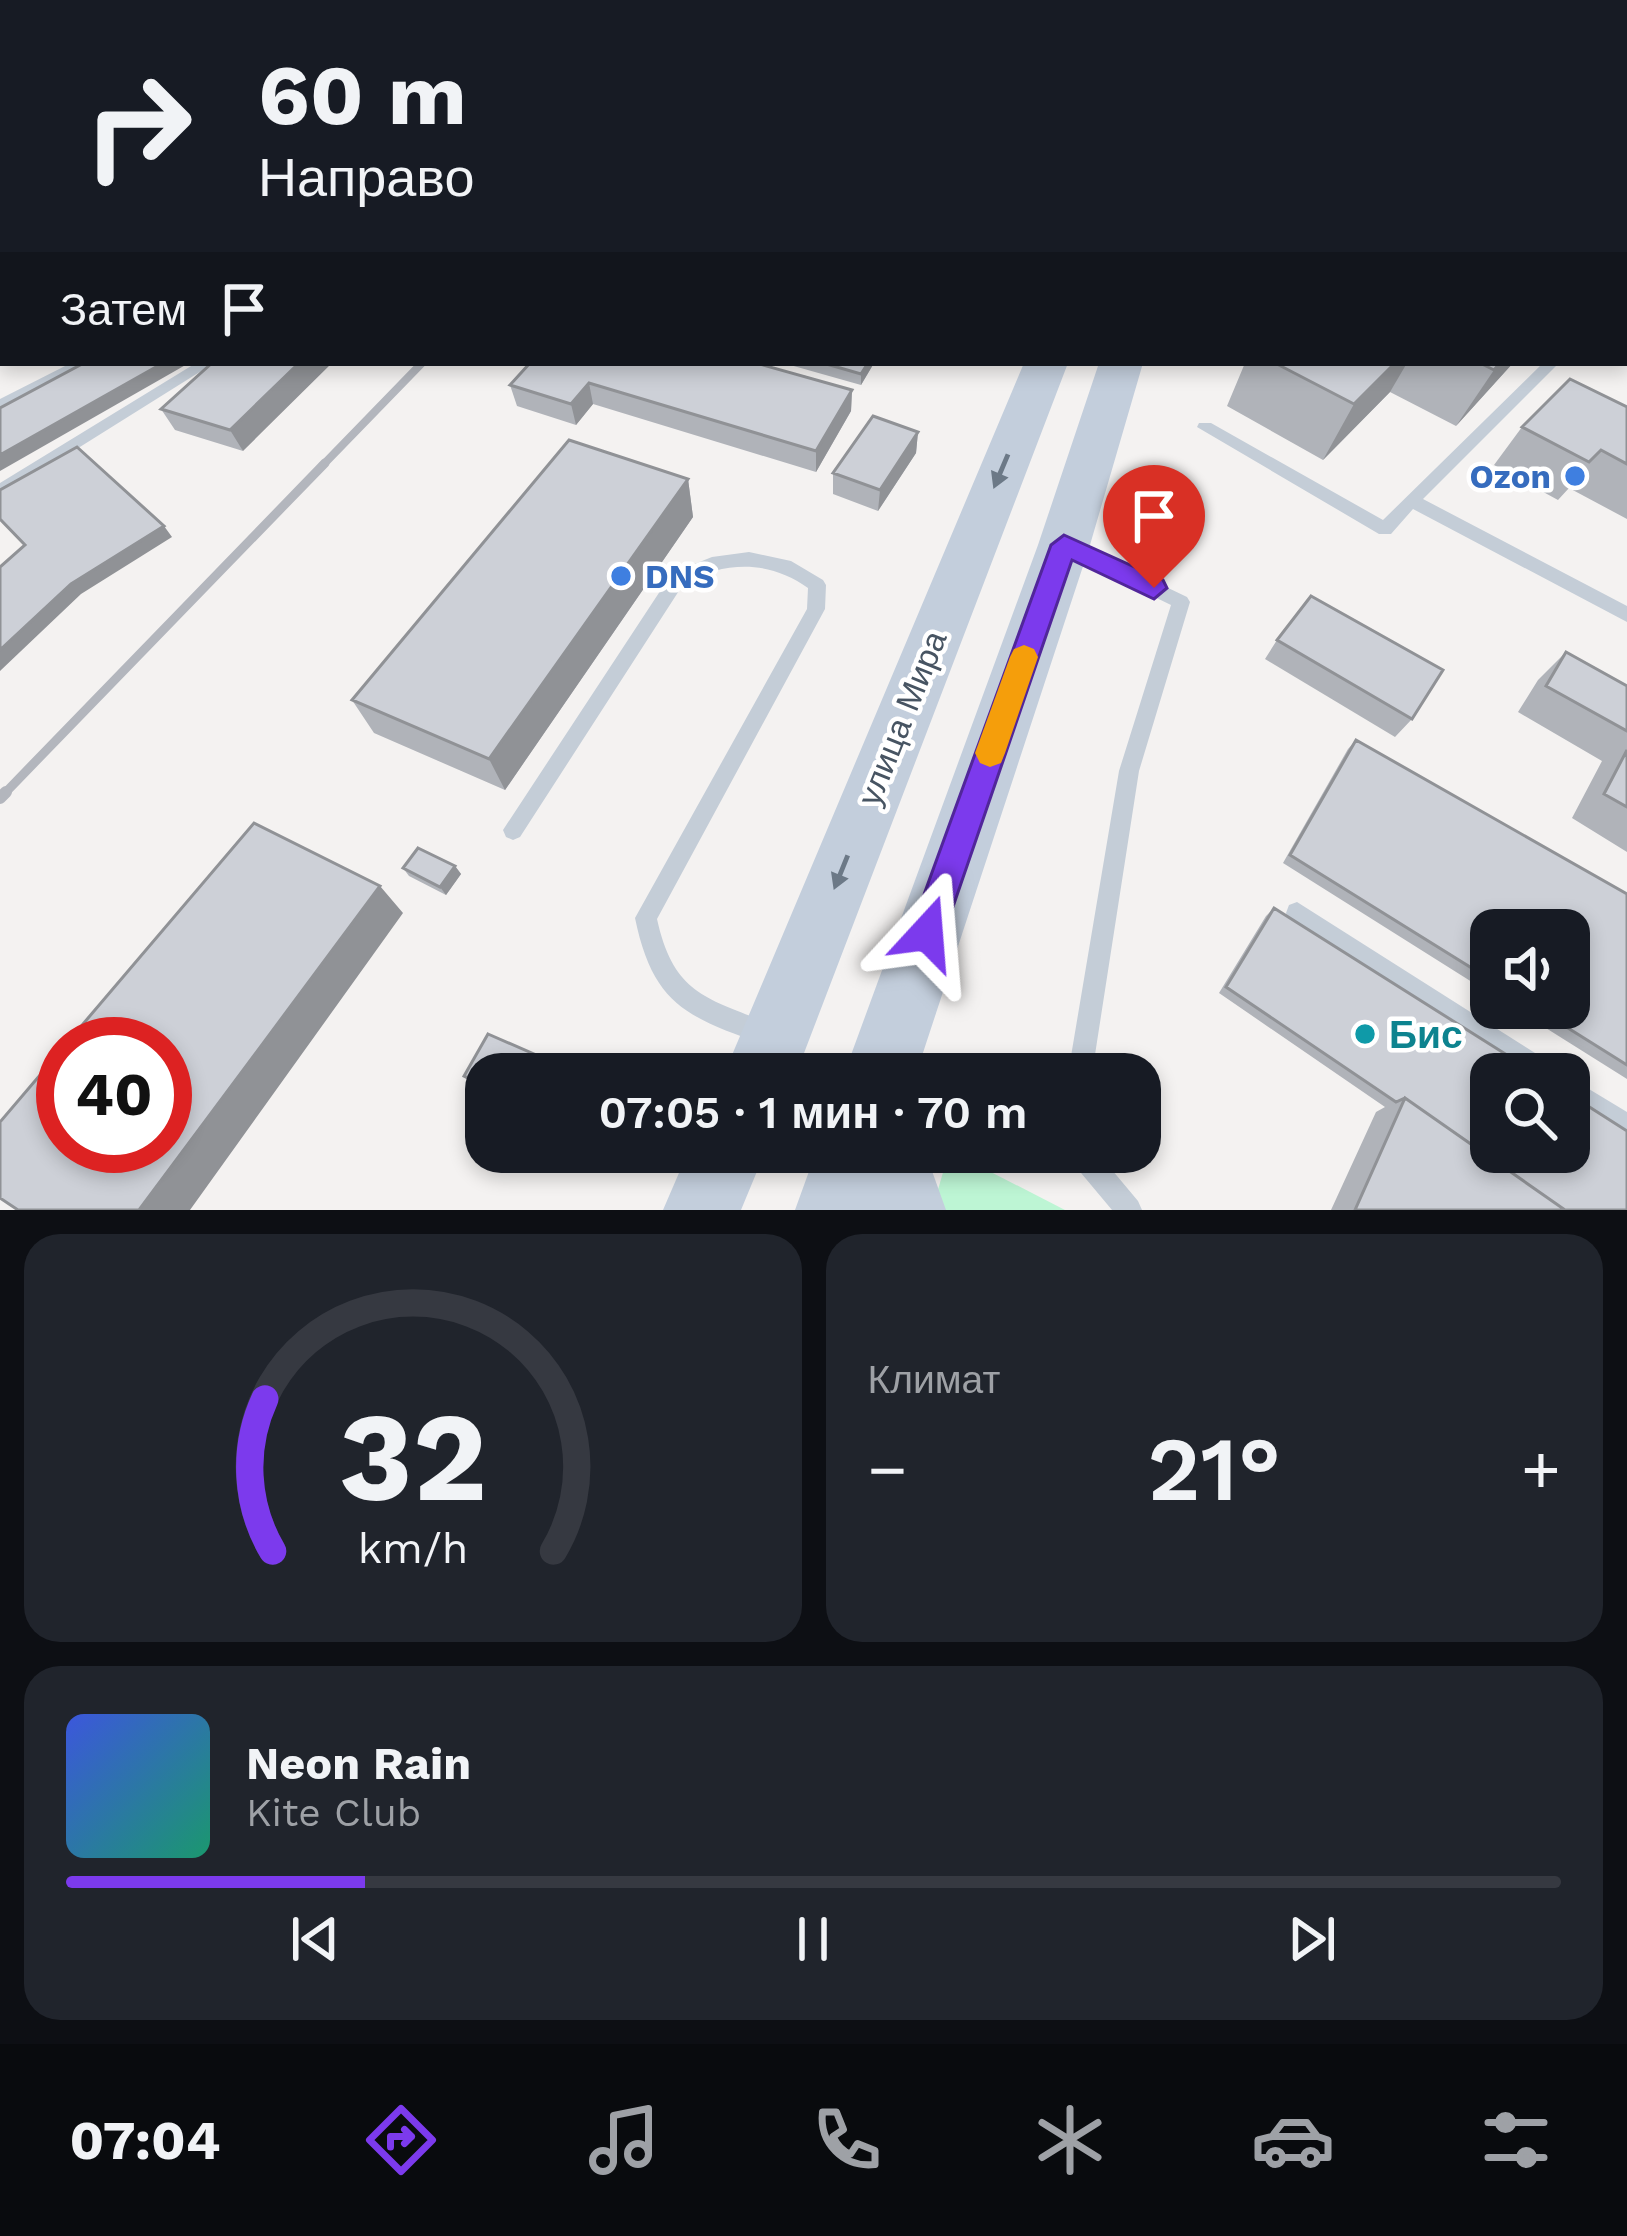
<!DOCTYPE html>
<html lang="ru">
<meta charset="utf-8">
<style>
body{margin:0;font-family:"Work Sans",sans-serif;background:#20242c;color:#f1f3f6;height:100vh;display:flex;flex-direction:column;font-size:45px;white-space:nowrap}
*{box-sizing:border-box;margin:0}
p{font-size:39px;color:#9ea1a6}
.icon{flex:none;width:66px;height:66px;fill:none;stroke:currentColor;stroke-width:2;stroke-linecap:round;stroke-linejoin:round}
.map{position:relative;height:1210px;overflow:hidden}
.side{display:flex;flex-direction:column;gap:24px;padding:24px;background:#0d0f14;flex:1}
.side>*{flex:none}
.banner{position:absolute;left:0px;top:0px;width:1629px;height:366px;box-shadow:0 6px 18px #0003;background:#171b24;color:#f1f3f6;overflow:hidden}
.buttons{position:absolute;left:1470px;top:909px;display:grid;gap:24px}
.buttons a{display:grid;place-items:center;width:120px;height:120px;border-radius:24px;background:#171b24;box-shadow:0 6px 18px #0003;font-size:60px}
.speed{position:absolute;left:36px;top:1017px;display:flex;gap:24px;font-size:60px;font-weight:700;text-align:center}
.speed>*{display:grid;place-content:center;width:156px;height:156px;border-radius:50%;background:#171b24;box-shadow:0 6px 18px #0003;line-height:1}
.speed .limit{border:18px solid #d22;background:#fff;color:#111}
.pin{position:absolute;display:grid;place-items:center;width:102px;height:102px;color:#fff;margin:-123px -51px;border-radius:50% 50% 50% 0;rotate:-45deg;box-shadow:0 0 12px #0007}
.pin .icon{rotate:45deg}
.me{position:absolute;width:132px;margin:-66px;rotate:19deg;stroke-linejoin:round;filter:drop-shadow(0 0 9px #0008)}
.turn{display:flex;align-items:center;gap:42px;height:252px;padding:0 60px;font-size:54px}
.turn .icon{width:156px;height:156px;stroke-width:2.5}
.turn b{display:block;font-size:84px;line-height:102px}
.then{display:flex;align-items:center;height:114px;padding:0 60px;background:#0003;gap:24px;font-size:45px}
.big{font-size:90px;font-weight:600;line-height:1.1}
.side .card{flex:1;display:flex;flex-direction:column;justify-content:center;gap:18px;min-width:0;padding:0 42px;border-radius:36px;background:#20242c}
.side .dial{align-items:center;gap:0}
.dial svg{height:312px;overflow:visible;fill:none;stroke:#363941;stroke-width:7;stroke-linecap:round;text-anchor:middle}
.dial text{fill:#f1f3f6;stroke:none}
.song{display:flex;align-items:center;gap:36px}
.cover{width:144px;height:144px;border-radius:18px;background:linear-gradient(135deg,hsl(230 70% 55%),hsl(160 70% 35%))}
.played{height:12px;border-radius:6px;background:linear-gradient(90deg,#7c3aed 20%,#363941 20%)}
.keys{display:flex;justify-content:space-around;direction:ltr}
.heat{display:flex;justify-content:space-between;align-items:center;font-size:66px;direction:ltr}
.side .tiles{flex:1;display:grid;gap:24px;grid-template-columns:1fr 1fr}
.card:last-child{grid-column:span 2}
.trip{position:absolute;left:465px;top:1053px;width:696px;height:120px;border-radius:36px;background:#171b24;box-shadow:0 6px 18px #0003;font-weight:600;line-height:120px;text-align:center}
.dock{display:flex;height:192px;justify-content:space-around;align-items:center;background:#090b0e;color:#9ea1a6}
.dock .icon{width:84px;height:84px}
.dock .current{color:#7c3aed}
.dock b{font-size:54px;color:#f1f3f6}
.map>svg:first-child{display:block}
.green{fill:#bdf5d4}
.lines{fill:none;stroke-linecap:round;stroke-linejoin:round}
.lane{fill:#c4cdd7;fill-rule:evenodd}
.secondary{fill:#c3cedc;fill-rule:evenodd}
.rail-far2{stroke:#b3b6bd;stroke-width:8}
.rail-far1{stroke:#b3b6bd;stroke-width:9}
.rail{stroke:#b3b6bd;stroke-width:12}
.wall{fill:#b0b3b9}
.shaded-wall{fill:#909296}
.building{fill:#cdd0d7;stroke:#909296;stroke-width:3}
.oneway{fill:#6c7987}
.route{fill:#7c3aed;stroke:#51269a;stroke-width:3}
.slow{fill:#f59e0b}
.shop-dot{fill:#3f7fe0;stroke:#fff;stroke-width:4.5}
.culture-dot{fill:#0f9aa8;stroke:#fff;stroke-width:4.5}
.labels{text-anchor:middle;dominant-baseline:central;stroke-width:9;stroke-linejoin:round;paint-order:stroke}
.shop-label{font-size:33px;font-weight:bold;fill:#366cbe;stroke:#fff;text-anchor:end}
.street-label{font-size:33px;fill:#475462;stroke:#fff}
.near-culture-label{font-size:39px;font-weight:bold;fill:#0d838f;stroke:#fff;text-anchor:start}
</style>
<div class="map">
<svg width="1627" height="1210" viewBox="0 0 1627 1210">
<rect width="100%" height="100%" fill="#f4f2f1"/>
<path class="green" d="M949,1152H952L1065,1210H932Z"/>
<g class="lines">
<path class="lane" d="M601,0H614L611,3H598Z
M706,0H717L714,3H703Z
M888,0H904L909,3H893Z
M1151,0H1162L1159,3H1148Z
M1373,0H1384L1382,3H1371Z
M1543,0H1553L1551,3H1541Z
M0,253L3,254V263L0,262Z
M1626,355L1627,365L1621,363H1626Z
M71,363H90L0,411V399Z
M196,363H214L0,497V483Z
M1543,363H1559L1423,499L1627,606V622L1413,509L1391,534H1379L1197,427L1199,423H1211L1383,520Z
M1068,540L1187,597L1190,602L1139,771L1092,1074H1068L1119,771L1171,605L1062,552L1059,547L1062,542Z
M749,552L791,561L823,580L826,585L825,609L657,919C674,996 708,998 773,1025L777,1033L773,1041L765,1045C687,1017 653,1005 635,918L807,609L808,588C769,560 726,561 684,583L520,837L513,840L506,837L503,830L672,573L712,557Z
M1297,902L1554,1065L1557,1074H1523L1289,921L1286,913L1289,905Z
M1569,1077L1627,1112V1139L1569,1103Z
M1067,1152H1097L1138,1201L1142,1210H1112L1071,1161Z"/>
<path class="secondary" d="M1028,0H1068L1070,3H1030Z
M1626,187H1627V210H1626Z
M1024,363H1068L796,1074H724Z
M1099,363H1143L1090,545L916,1074H844L1038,545Z
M688,1152H765L741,1210H663Z
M816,1152H934L932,1171L946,1210H795Z"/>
<path class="rail-far2" d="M322,466L422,363"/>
<path class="rail-far1" d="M3,795L325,463"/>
<path class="rail" d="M0,798L6,792"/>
</g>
<path class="wall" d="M0,0H229L230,3H3V42L0,40Z
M1626,45H1627V144H1626Z
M1626,218H1627V314H1626Z
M212,363L243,451L175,430L161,409Z
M530,363L852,390L851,411L816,472L593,404L576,425L517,406L510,385Z
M783,363H874L861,385Z
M1245,363H1513L1456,426L1390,392L1323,460L1227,406Z
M1627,407V519L1569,488L1558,500L1494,465L1522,427Z
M918,432L916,453L878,511L833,494V473Z
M688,479L693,517L505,790L374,733L352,700Z
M1277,640L1412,719L1395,737L1265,659Z
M1566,652L1627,686V852L1572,818L1602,761L1518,712L1538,680Z
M1356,740L1627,894V1079L1514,1008H1569L1491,930V994L1283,863L1348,749Z
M455,866L461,874L446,895L409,876L403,868Z
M1274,908L1627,1210H1331L1376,1112L1385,1107L1219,993L1266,916Z"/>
<path class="shaded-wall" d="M165,0H229L230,3H158Z
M478,0H501L495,3H472Z
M3,76V101L0,102V77Z
M163,363H189L0,471V455Z
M299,363H332L243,451L230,430Z
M868,363H874L861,385V374Z
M1395,363H1407L1390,392L1323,460L1354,404Z
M1500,363H1513L1456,426L1494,370Z
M589,383L593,404L576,425L571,404Z
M852,390L851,411L816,472V451Z
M918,432L916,453L878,511L880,490Z
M688,479L693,517L505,790L489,759Z
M164,526L172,537L81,594L0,671V650L71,584Z
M455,866L461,874L446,895L440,887Z
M380,886L403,913L190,1210H139Z
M543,1058L548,1064L542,1074H535Z"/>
<path class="building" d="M0,0H165L158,3H3V18L0,17Z
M253,0H297L303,3L249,2Z
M411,0H478L472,3H405Z
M536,0H561L555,3H530Z
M729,0H759L769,3H724Z
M1411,0H1481L1478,3H1409Z
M0,42L3,44V76L0,77Z
M84,363H163L0,455V408Z
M212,363H299L230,430L161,409Z
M530,363H756L852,390L816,451L589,383L571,404L510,385Z
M823,363H868L861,374Z
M1275,363H1395L1354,404Z
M1480,363H1500L1494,370Z
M1570,379L1627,407V464L1601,450L1589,462L1522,427Z
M873,416L918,432L880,490L833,473Z
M569,440L688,479L489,759L352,700Z
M77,447L164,526L71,584L0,650V567L25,545L0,519V490Z
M1311,596L1443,670L1412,719L1277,640Z
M1566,652L1627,686V731L1546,686Z
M1356,740L1627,894V1065L1536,1008H1569V930H1491V980L1290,855Z
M1627,750V807L1604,794Z
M254,823L380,886L139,1210H18L0,1198V1122L63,1048V1146H165V1044H66Z
M418,848L455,866L440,887L403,868Z
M1274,908L1537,1074H1491V1152H1569V1094L1627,1131V1210H1565L1405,1098L1396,1102L1226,987Z
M488,1034L543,1058L535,1074H486V1087L464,1076Z
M1405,1098L1565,1210H1355Z"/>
<defs><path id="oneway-solid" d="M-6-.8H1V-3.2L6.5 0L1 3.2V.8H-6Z" transform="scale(3)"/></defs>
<g class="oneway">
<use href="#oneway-solid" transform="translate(1001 471) rotate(113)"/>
<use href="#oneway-solid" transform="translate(841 872) rotate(112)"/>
</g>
<path class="route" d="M1064,535L1163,580L1167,588L1154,599L1072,560L944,933L939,945L927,949L915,945L910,933L1051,545Z"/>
<path class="slow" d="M1024,645L1034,649L1038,657L1005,753L1001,763L990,767L980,763L975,753L1010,657L1014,649Z"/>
<g class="shop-dot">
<circle cx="1575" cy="476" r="12"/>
<circle cx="621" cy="576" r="12"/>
</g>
<circle class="culture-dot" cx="1365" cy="1034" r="12"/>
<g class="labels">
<g class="shop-label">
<text x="1551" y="476">Ozon</text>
<text x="645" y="576" text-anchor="start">DNS</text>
</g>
<g class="street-label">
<text transform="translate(902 718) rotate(-68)">улица Мира</text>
</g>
<g class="near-culture-label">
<text x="1389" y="1034">Бис</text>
</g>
</g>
</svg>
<div class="buttons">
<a><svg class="icon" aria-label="sound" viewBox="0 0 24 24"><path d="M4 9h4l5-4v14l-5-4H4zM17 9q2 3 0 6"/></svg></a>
<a><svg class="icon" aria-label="search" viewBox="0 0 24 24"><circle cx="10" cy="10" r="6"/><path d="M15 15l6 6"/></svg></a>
</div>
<div class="speed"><div class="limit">40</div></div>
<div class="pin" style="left:1154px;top:588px;background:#d93025"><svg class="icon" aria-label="arrive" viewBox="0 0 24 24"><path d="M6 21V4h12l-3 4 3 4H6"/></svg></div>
<svg class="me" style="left:927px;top:933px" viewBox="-20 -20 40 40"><path d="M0-17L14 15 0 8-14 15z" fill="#7c3aed" stroke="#fff" stroke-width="4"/></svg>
<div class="trip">07:05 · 1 мин · 70 m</div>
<div class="banner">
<div class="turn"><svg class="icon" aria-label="right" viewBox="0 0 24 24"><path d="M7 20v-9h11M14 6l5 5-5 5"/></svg><div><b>60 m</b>Направо</div></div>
<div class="then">Затем<svg class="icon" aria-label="arrive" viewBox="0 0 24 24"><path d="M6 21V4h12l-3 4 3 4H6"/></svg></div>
</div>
</div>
<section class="side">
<div class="tiles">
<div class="card dial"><svg viewBox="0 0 100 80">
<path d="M14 69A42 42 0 1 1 86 69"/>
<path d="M14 69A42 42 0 0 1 12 30" stroke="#7c3aed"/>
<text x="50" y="56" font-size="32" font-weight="700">32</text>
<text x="50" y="72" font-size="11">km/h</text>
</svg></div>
<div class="card"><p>Климат</p>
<div class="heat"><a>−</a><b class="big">21°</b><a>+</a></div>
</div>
<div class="card">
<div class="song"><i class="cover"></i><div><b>Neon Rain</b><p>Kite Club</p></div></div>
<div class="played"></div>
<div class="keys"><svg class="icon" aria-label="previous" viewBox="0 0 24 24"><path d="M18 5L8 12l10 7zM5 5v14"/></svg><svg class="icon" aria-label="pause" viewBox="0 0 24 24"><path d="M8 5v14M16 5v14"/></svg><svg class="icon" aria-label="next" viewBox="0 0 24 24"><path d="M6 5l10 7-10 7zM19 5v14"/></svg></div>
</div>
</div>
</section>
<nav class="dock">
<b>07:04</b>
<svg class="icon current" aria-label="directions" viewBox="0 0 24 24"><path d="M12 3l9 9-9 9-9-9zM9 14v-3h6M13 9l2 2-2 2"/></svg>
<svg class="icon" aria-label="music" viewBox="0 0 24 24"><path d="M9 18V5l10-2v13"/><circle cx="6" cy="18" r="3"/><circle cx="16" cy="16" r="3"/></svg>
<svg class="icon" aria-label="phone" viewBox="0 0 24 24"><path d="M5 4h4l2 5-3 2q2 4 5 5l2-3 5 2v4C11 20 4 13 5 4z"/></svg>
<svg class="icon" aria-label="climate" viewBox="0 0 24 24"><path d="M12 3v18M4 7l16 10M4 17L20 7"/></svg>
<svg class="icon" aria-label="car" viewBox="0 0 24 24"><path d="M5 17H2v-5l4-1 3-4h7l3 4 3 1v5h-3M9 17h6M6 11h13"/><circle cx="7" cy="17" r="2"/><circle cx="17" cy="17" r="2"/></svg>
<svg class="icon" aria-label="filters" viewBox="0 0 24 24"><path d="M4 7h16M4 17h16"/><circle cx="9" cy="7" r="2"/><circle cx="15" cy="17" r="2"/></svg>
</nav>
